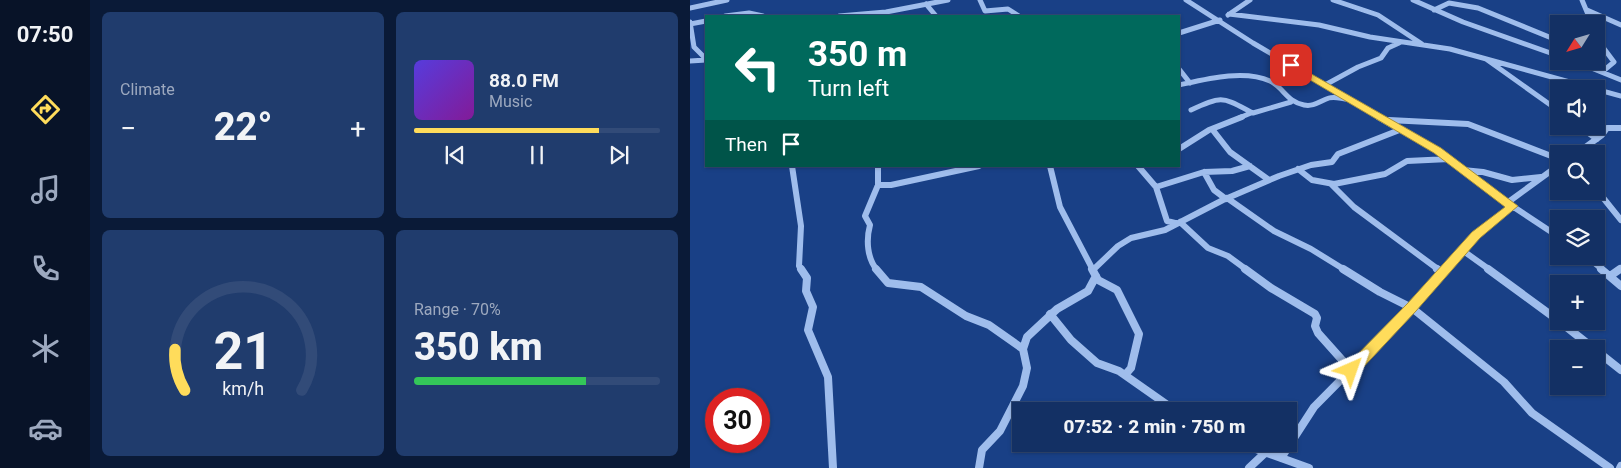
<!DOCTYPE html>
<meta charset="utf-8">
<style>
body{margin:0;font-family:Roboto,sans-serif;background:#203c6d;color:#f1f3f6;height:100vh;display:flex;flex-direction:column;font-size:19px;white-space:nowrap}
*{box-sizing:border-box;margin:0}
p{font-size:16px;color:#9da9bf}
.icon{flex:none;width:28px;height:28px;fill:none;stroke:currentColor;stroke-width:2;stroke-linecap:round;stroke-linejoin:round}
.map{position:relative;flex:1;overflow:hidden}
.sheet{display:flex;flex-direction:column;gap:12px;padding:12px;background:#0a1a37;width:600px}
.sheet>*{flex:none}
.top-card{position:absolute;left:15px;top:15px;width:475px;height:152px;border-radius:0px;box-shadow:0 1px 4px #0004,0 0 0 1px #324b78;background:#00695c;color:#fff;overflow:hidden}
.needle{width:32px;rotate:233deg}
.fabs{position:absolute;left:860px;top:15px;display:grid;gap:10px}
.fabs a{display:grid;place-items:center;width:55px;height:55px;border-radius:0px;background:#133064;box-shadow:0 1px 4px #0004,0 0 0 1px #324b78;font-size:25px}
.speed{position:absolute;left:15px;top:388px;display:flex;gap:10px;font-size:25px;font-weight:700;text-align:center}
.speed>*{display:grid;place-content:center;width:65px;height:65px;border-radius:50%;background:#133064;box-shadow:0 1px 4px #0004,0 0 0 1px #324b78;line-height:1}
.speed .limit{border:8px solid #d22;background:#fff;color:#111}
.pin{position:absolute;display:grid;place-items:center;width:42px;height:42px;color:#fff;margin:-21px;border-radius:10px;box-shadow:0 2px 8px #0006}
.me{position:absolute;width:55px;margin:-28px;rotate:43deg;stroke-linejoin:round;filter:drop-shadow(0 0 4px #0008)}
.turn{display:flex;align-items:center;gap:18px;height:105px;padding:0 20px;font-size:22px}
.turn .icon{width:65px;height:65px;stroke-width:2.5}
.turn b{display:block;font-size:35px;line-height:42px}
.then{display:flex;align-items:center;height:48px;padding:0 20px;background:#0003;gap:10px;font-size:19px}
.big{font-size:38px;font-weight:800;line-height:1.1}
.sheet .tile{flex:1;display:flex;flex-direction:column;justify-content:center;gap:8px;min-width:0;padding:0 18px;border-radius:8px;background:#203c6d}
.sheet .dial{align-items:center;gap:0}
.dial svg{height:130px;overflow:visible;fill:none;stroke:#324b78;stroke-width:7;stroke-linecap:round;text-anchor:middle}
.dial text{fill:#f1f3f6;stroke:none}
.song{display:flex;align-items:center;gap:15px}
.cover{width:60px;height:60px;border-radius:8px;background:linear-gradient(135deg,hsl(250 70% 55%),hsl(290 70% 35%))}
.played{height:5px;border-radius:2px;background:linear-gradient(90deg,#ffdc5b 75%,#324b78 75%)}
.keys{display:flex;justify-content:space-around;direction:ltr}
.heat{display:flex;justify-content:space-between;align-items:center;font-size:28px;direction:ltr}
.charge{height:8px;border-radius:4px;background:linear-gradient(90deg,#34c759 70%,#324b78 0)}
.sheet .tiles{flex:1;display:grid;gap:12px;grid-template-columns:repeat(2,1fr)}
.trip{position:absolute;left:322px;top:402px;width:285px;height:50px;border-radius:0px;background:#133064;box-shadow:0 1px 4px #0004,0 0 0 1px #324b78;font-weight:800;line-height:50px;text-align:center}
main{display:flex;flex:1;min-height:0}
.tab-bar{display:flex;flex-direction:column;width:90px;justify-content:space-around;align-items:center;background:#081328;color:#9da9bf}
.tab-bar .icon{width:35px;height:35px}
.tab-bar .active{color:#ffdc5b}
.tab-bar b{font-size:22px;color:#f1f3f6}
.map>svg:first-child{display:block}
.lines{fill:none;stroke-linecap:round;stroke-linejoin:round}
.minor-far2{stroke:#9fbdec;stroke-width:5}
.minor-far1{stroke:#9fbdec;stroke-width:6}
.minor{stroke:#9fbdec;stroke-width:8}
.route{fill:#ffdc5b;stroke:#a68f3b}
</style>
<main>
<nav class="tab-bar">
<b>07:50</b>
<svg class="icon active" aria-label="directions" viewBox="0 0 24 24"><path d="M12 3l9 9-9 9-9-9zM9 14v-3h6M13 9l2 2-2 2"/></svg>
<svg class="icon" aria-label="music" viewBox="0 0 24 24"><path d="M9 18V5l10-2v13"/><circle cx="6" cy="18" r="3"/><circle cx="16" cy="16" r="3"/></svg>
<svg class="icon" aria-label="phone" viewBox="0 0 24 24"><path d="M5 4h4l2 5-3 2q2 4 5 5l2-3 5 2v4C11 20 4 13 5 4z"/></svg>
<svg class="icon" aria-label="climate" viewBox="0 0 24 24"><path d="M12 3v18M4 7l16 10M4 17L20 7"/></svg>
<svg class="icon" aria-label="car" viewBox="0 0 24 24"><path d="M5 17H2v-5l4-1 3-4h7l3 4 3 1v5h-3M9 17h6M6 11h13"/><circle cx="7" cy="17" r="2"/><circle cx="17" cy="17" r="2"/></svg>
</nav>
<section class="sheet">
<div class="tiles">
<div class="tile"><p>Climate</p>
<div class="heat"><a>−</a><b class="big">22°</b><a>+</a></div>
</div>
<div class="tile">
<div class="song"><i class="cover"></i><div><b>88.0 FM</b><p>Music</p></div></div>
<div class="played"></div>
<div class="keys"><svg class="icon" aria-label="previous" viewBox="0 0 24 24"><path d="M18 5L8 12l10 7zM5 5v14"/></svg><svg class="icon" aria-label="pause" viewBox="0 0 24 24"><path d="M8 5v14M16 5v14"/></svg><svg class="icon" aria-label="next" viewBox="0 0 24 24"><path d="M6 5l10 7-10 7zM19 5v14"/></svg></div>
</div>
<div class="tile dial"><svg viewBox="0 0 100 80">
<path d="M14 69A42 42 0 1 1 86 69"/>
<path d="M14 69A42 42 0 0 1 8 44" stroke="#ffdc5b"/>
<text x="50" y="56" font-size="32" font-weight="700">21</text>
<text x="50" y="72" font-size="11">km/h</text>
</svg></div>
<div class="tile"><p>Range · 70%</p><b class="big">350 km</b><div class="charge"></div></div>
</div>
</section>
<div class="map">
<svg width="931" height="468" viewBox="0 0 931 468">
<rect width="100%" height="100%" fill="#194086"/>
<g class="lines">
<path class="minor-far2" d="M290,0L295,11L318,9L329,16
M496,0L563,43L690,118
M643,0L688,15L732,44
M723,0L773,22L869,56
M892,0L902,24
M236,4L246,16
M0,8L37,0
M744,10L759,3L788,8L869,41
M897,10L931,25
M539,14L629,25L680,37L760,49L931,96
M538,15L560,0
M35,16L59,13L73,16
M149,16L196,12L258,0
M0,22L4,47L16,59
M0,24L16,21
M864,29H869
M489,33L530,20
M906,38L924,62L912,72
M796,59L869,111
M0,61L16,60
M884,61L931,80
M489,69L500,83
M489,85C516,79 554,69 580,81C594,88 597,102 614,105C624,107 630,101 639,98C645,96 652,99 658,99
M635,85L668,67L691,58L698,48L709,43
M501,110C533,95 532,97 563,113L601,102
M549,118L561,113"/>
<path class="minor-far1" d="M688,117L747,151L807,196L869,237
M699,120L778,124L869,159
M889,126L907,139
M522,129L540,152L579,180
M489,149L519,130L552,117
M886,154L912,135L917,128H931
M102,166L111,226L109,266L112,270
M360,166L370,207L403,270
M448,166L466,187L477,221L485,223
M608,169L622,180L644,184L695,174L717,161L759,159
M773,170L793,172L822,180L851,177
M514,172L524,190L536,199
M641,184L664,207L749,270
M188,185H201L289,166
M466,187L514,172L542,171L560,166
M906,189L931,220
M537,198L584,231L621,249L655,270
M817,203L869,165
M490,222L518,248L538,256L557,270
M772,250L800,270
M896,256L913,270
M404,269L428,246L441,238L475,230L533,200L589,176L621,165L642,162L648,154L712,129
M187,270C177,258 176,240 180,225L175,216L188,185V166
M755,270L786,235L822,207
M928,270L931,268"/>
<path class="minor" d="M111,269L117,278L116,291L123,307L118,330L138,377L143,468
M186,269L198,283L231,287L276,316L299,325L333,349
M402,269L408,280L427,290L449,334L441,368L435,375
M555,269L581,288L625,314L627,318L625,326L628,333L661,370
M653,269L690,292L722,308L814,382L842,413L920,468
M747,269L751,272
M798,269L869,321
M911,269L931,286
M920,276L930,269
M360,314L381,340L407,363L429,371L486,411
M869,321L931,370
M552,444L619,468
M591,458L624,407L712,318L756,269
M289,468L292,450L310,431L333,386L337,368L333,349L337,337L367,309L398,291L406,276
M559,468L576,452
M930,468L931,466"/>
</g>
<path class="route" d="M598,64H604L751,148L828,206L790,238L726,311L666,375L661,377L656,375L654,370L656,366L717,304L782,232L815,207L744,153L598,67Z"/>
</svg>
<div class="fabs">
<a><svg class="needle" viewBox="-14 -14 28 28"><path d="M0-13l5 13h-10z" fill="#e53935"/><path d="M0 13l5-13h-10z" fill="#9da9bf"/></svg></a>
<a><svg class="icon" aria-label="sound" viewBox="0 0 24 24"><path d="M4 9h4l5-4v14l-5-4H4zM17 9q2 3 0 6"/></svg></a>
<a><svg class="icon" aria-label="search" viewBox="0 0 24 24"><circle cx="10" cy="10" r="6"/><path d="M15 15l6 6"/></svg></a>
<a><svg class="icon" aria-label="layers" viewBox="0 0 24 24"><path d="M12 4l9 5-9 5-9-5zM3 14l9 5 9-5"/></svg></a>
<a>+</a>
<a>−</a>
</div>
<div class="speed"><div class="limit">30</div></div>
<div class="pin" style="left:601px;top:65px;background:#d93025"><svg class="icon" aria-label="arrive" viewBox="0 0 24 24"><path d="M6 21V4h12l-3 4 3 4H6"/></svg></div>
<svg class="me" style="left:661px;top:370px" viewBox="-20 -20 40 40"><path d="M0-17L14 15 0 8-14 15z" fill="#ffdc5b" stroke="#fff" stroke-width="4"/></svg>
<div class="trip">07:52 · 2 min · 750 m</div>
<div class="top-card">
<div class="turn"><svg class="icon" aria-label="left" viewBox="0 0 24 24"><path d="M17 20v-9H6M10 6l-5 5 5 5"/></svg><div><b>350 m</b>Turn left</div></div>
<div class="then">Then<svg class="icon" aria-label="arrive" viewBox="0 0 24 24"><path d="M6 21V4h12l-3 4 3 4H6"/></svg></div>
</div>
</div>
</main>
